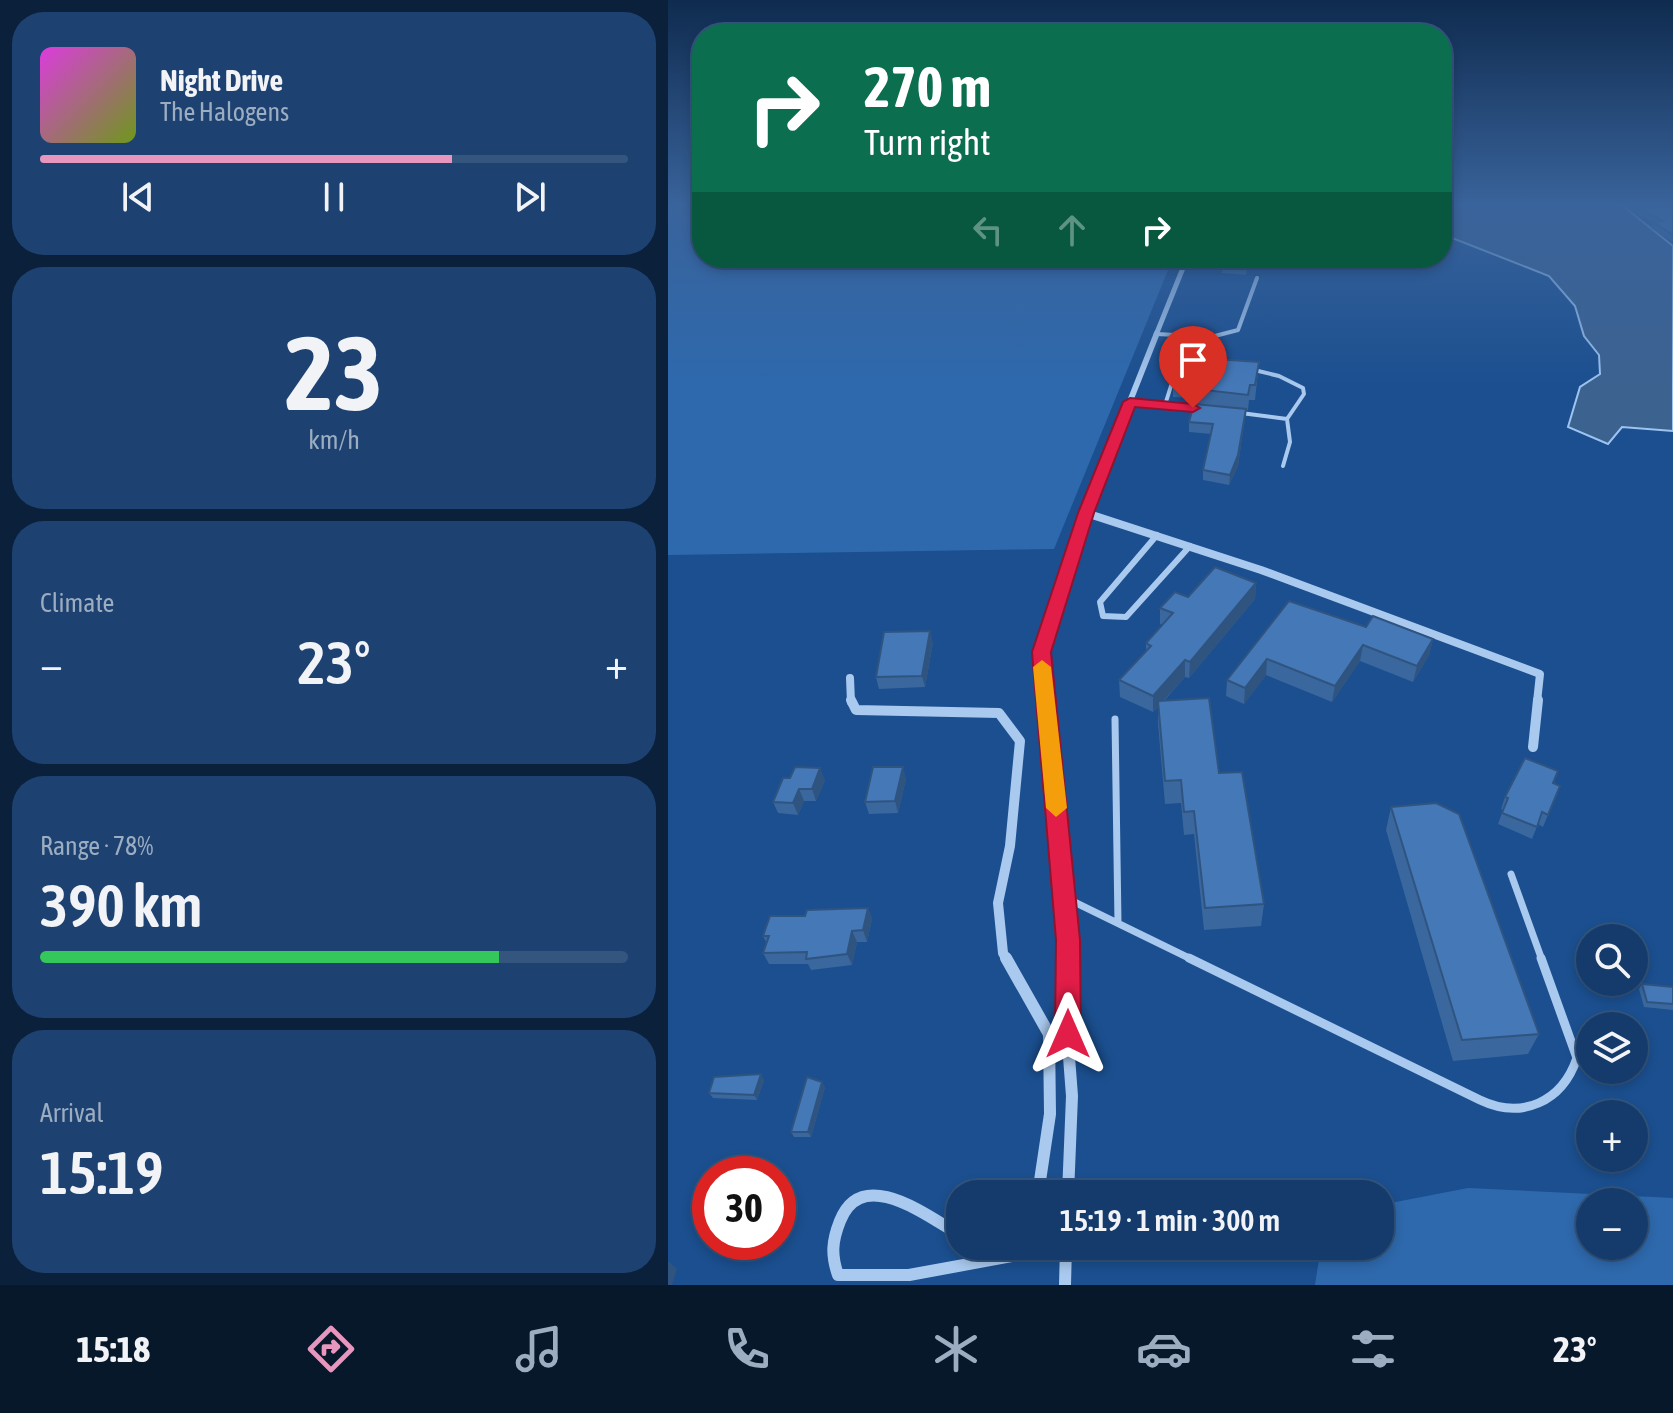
<!DOCTYPE html>
<meta charset="utf-8">
<style>
body{margin:0;font-family:"Asap Condensed",sans-serif;background:#1d4271;color:#f1f3f6;height:100vh;display:flex;flex-direction:column;font-size:30px;white-space:nowrap}
*{box-sizing:border-box;margin:0}
p{font-size:26px;color:#9dadc1}
.icon{flex:none;width:44px;height:44px;fill:none;stroke:currentColor;stroke-width:2;stroke-linecap:round;stroke-linejoin:round}
.map{position:relative;flex:1;overflow:hidden}
.side{display:flex;flex-direction:column;gap:12px;padding:12px;background:#0b203b;width:668px}
.side>*{flex:none}
.guide{position:absolute;left:24px;top:24px;width:760px;height:244px;border-radius:32px;box-shadow:0 4px 12px #0003,0 0 0 2px #33557e;background:#0b6e4f;color:#fff;overflow:hidden}
.fabs{position:absolute;left:908px;top:924px;display:grid;gap:16px}
.fabs a{display:grid;place-items:center;width:72px;height:72px;border-radius:50%;background:#143b6b;box-shadow:0 4px 12px #0003,0 0 0 2px #33557e;font-size:40px}
.speed{position:absolute;left:24px;top:1156px;display:flex;gap:16px;font-size:40px;font-weight:700;text-align:center}
.speed>*{display:grid;place-content:center;width:104px;height:104px;border-radius:50%;background:#143b6b;box-shadow:0 4px 12px #0003,0 0 0 2px #33557e;line-height:1}
.speed .limit{border:12px solid #d22;background:#fff;color:#111}
.pin{position:absolute;display:grid;place-items:center;width:68px;height:68px;color:#fff;margin:-82px -34px;border-radius:50% 50% 50% 0;rotate:-45deg;box-shadow:0 0 8px #0007}
.pin .icon{rotate:45deg}
.me{position:absolute;width:88px;margin:-44px;rotate:0deg;stroke-linejoin:round;filter:drop-shadow(0 0 6px #0008)}
.turn{display:flex;align-items:center;gap:28px;height:168px;padding:0 40px;font-size:36px}
.turn .icon{width:104px;height:104px;stroke-width:2.5}
.turn b{display:block;font-size:56px;line-height:68px}
.lanes{display:flex;align-items:center;height:76px;padding:0 40px;background:#0003;justify-content:center;gap:40px;direction:ltr}
.lanes .off{opacity:.35}
.big{font-size:60px;font-weight:600;line-height:1.1}
.side .tile{flex:1;display:flex;flex-direction:column;justify-content:center;gap:12px;min-width:0;padding:0 28px;border-radius:32px;background:#1d4271}
.side .dial{align-items:center;gap:0}
.dial b{font-size:104px;line-height:1}
.song{display:flex;align-items:center;gap:24px}
.cover{width:96px;height:96px;border-radius:12px;background:linear-gradient(135deg,hsl(300 70% 55%),hsl(80 70% 35%))}
.played{height:8px;border-radius:4px;background:linear-gradient(90deg,#e797bd 70%,#33557e 70%)}
.keys{display:flex;justify-content:space-around;direction:ltr}
.heat{display:flex;justify-content:space-between;align-items:center;font-size:44px;direction:ltr}
.charge{height:12px;border-radius:6px;background:linear-gradient(90deg,#34c759 78%,#33557e 0)}
.trip{position:absolute;left:278px;top:1180px;width:448px;height:80px;border-radius:32px;background:#143b6b;box-shadow:0 4px 12px #0003,0 0 0 2px #33557e;font-weight:600;line-height:80px;text-align:center}
.dock{display:flex;height:128px;justify-content:space-around;align-items:center;background:#08182b;color:#9dadc1}
.dock .icon{width:56px;height:56px}
.dock .selected{color:#e797bd}
.dock b{font-size:36px;color:#f1f3f6}
main{display:flex;flex:1;min-height:0}
.map>svg:first-child{display:block}
.green{fill:#2e69ad;fill-rule:evenodd}
.water{fill:#3c6290;stroke:#9cc4f0;stroke-width:2}
.lines{fill:none;stroke-linecap:round;stroke-linejoin:round}
.service-far3{stroke:#a9c9ee;stroke-width:4}
.service-far2{stroke:#a9c9ee;stroke-width:6}
.service-far1{stroke:#a9c9ee;stroke-width:7}
.service{stroke:#a9c9ee;stroke-width:9}
.minor-far4{stroke:#a9c9ee;stroke-width:5}
.minor-far3{stroke:#a9c9ee;stroke-width:6}
.minor-far2{stroke:#a9c9ee;stroke-width:8}
.minor-far1{stroke:#a9c9ee;stroke-width:10}
.minor{stroke:#a9c9ee;stroke-width:12}
.wall{fill:#3a679d}
.shaded-wall{fill:#305480}
.building{fill:#4478b7;stroke:#305480;stroke-width:2}
.route{fill:#e11d48;stroke:#92132f;stroke-width:2}
.slow{fill:#f59e0b}
</style>
<main>
<section class="side">
<div class="tile">
<div class="song"><i class="cover"></i><div><b>Night Drive</b><p>The Halogens</p></div></div>
<div class="played"></div>
<div class="keys"><svg class="icon" aria-label="previous" viewBox="0 0 24 24"><path d="M18 5L8 12l10 7zM5 5v14"/></svg><svg class="icon" aria-label="pause" viewBox="0 0 24 24"><path d="M8 5v14M16 5v14"/></svg><svg class="icon" aria-label="next" viewBox="0 0 24 24"><path d="M6 5l10 7-10 7zM19 5v14"/></svg></div>
</div>
<div class="tile dial"><b>23</b><p>km/h</p></div>
<div class="tile"><p>Climate</p>
<div class="heat"><a>−</a><b class="big">23°</b><a>+</a></div>
</div>
<div class="tile"><p>Range · 78%</p><b class="big">390 km</b><div class="charge"></div></div>
<div class="tile"><p>Arrival</p><b class="big">15:19</b></div>
</section>
<div class="map">
<svg width="1005" height="1285" viewBox="0 0 1005 1285">
<rect width="100%" height="100%" fill="#1b4f8f"/>
<path class="green" d="M0,206H34V258H505L386,549L0,555Z
M800,1188L1005,1198V1285H647L653,1246H712V1205ZM966,1202V1246H922V1202Z"/>
<path class="water" d="M774,206H955L1005,246V431L954,427L940,444L900,427L912,387L932,374L931,355L916,336L907,306L881,276L774,234Z"/>
<g class="lines">
<path class="service-far3" d="M489,334L543,337L570,330L589,278
M582,369L611,376L635,388L636,394L619,419
M462,402L530,409
M497,405L507,373L516,369
M573,413L619,419L622,442L615,466"/>
<path class="service-far2" d="M489,535L432,602L435,616L458,617L522,546"/>
<path class="service-far1" d="M447,719L450,923
M843,874L874,960
M396,897L525,960"/>
<path class="service" d="M521,958L812,1100C854,1120 894,1102 909,1058L873,958"/>
<path class="minor-far4" d="M488,335L519,258"/>
<path class="minor-far3" d="M424,497L489,333"/>
<path class="minor-far2" d="M418,513L593,570L872,674L869,702
M182,678L183,702
M378,702L373,652L425,495"/>
<path class="minor-far1" d="M183,700L188,710L331,713L352,741L342,846L330,903L335,953L339,960
M377,700L401,960
M865,747L870,700"/>
<path class="minor" d="M338,958L381,1034H400
M370,1194L382,1114L381,1034
M400,1194L404,1096L398,1018L401,958
M292,1235C259,1216 194,1165 172,1221C164,1241 163,1255 170,1275H241L361,1253L362,1246
M312,1246L328,1257
M397,1285L398,1246"/>
</g>
<path class="wall" d="M956,206H1005V242L983,228L985,222Z
M555,258H582L578,275L554,273Z
M591,362L587,400H581L580,410H578L570,466L561,485L535,480V470L543,434L521,432V422L528,404V398L505,397V382L524,364Z
M588,583L587,599L521,678L517,677L496,701L551,773L596,904L593,926L536,930L526,834L516,835L513,803L497,804L490,724V707L485,712L452,697L451,680L478,651V643L495,625L492,624V608L520,597Z
M621,601L698,627L765,639L761,655L745,682L692,661L664,702L598,675L576,704L558,696L559,680Z
M265,643L257,687L211,689L208,677Z
M115,778L157,780L148,801H136L130,815L110,813L105,802Z
M238,779L230,813L201,814L197,802Z
M885,783L892,786L875,827L870,824L864,839L830,824L835,810L833,809L837,797Z
M723,807L871,1034L860,1054L785,1061L718,830Z
M200,908L204,919L199,942H189L184,965L143,970L140,964H101L95,953L98,942L95,936L137,916Z
M974,984L1005,987V1010L976,1007L971,989Z
M96,1080L89,1100L45,1098L41,1093Z
M157,1087L143,1137H126L123,1132Z"/>
<path class="shaded-wall" d="M579,258H582L578,275L579,261Z
M578,409L570,466L561,485L562,475Z
M588,583L587,599L521,678L522,662Z
M262,631L265,643L257,687L254,676Z
M765,639L761,655L745,682L749,666Z
M695,645L692,661L664,702L667,686Z
M599,659L598,675L576,704L577,688Z
M517,660V677L485,712V696Z
M235,767L238,779L230,813L227,801Z
M152,768L157,780L148,801L144,789Z
M131,789L136,801L130,815L125,803Z
M200,908L204,919L199,942L195,930Z
M184,931L189,942L184,965L179,954Z
M93,1074L96,1080L89,1100L86,1095Z
M154,1082L157,1087L143,1137L140,1132Z
M0,1261L9,1269L4,1285H0Z"/>
<path class="building" d="M967,206H1005V235L985,222L995,221Z
M555,258H579V261L554,259Z
M532,358L591,362L587,385H582L580,395L528,389L530,384L505,382L511,363L524,364L525,359Z
M526,404L578,409L570,455L562,475L535,470L545,424L521,422Z
M547,567L588,583L522,662L517,660L485,696L451,680L483,646L478,643L505,613L492,608L507,592L520,597Z
M621,601L698,627L705,616L765,639L749,666L695,645L667,686L599,659L577,688L559,680Z
M262,631L254,676L208,677L216,632Z
M541,698L551,773L574,772L596,904L537,908L526,811L516,812L513,780L497,781L490,701Z
M857,758L890,771L885,783L892,786L880,815L874,812L869,827L834,813L840,798L837,797Z
M127,767L152,768L144,789H131L125,803L105,802L115,778H122Z
M205,767H235L227,801L197,802Z
M768,803L791,814L871,1034L794,1040L723,807Z
M200,908L195,930L184,931L179,954L138,959L139,952L95,953L101,936H95L102,916H137L139,910Z
M974,984L1005,987V1004L979,1002Z
M93,1074L86,1095L41,1093L46,1077Z
M139,1077L154,1082L140,1132H123Z"/>
<linearGradient id="sky" x2="0" y2="1"><stop stop-color="#0f2b4f"/><stop offset="0.53" stop-color="#39639b"/><stop offset="1" stop-color="#39639b" stop-opacity="0"/></linearGradient>
<rect width="1005" height="386" fill="url(#sky)"/>
<path class="route" d="M462,398L525,404L532,408L525,412L467,407L426,513L383,652L412,940L413,1034L409,1043L400,1047L390,1043L387,1034L388,940L364,652L410,513L455,402Z"/>
<path class="slow" d="M374,660L383,667L399,808L388,817L378,808L365,667Z"/>
</svg>
<div class="fabs">
<a><svg class="icon" aria-label="search" viewBox="0 0 24 24"><circle cx="10" cy="10" r="6"/><path d="M15 15l6 6"/></svg></a>
<a><svg class="icon" aria-label="layers" viewBox="0 0 24 24"><path d="M12 4l9 5-9 5-9-5zM3 14l9 5 9-5"/></svg></a>
<a>+</a>
<a>−</a>
</div>
<div class="speed"><div class="limit">30</div></div>
<div class="pin" style="left:525px;top:408px;background:#d93025"><svg class="icon" aria-label="arrive" viewBox="0 0 24 24"><path d="M6 21V4h12l-3 4 3 4H6"/></svg></div>
<svg class="me" style="left:400px;top:1034px" viewBox="-20 -20 40 40"><path d="M0-17L14 15 0 8-14 15z" fill="#e11d48" stroke="#fff" stroke-width="4"/></svg>
<div class="trip">15:19 · 1 min · 300 m</div>
<div class="guide">
<div class="turn"><svg class="icon" aria-label="right" viewBox="0 0 24 24"><path d="M7 20v-9h11M14 6l5 5-5 5"/></svg><div><b>270 m</b>Turn right</div></div>
<div class="lanes"><svg class="icon off" aria-label="left" viewBox="0 0 24 24"><path d="M17 20v-9H6M10 6l-5 5 5 5"/></svg><svg class="icon off" aria-label="ahead" viewBox="0 0 24 24"><path d="M12 20V5M6 11l6-6 6 6"/></svg><svg class="icon" aria-label="right" viewBox="0 0 24 24"><path d="M7 20v-9h11M14 6l5 5-5 5"/></svg></div>
</div>
</div>
</main>
<nav class="dock">
<b>15:18</b>
<svg class="icon selected" aria-label="directions" viewBox="0 0 24 24"><path d="M12 3l9 9-9 9-9-9zM9 14v-3h6M13 9l2 2-2 2"/></svg>
<svg class="icon" aria-label="music" viewBox="0 0 24 24"><path d="M9 18V5l10-2v13"/><circle cx="6" cy="18" r="3"/><circle cx="16" cy="16" r="3"/></svg>
<svg class="icon" aria-label="phone" viewBox="0 0 24 24"><path d="M5 4h4l2 5-3 2q2 4 5 5l2-3 5 2v4C11 20 4 13 5 4z"/></svg>
<svg class="icon" aria-label="climate" viewBox="0 0 24 24"><path d="M12 3v18M4 7l16 10M4 17L20 7"/></svg>
<svg class="icon" aria-label="car" viewBox="0 0 24 24"><path d="M5 17H2v-5l4-1 3-4h7l3 4 3 1v5h-3M9 17h6M6 11h13"/><circle cx="7" cy="17" r="2"/><circle cx="17" cy="17" r="2"/></svg>
<svg class="icon" aria-label="filters" viewBox="0 0 24 24"><path d="M4 7h16M4 17h16"/><circle cx="9" cy="7" r="2"/><circle cx="15" cy="17" r="2"/></svg>
<b>23°</b>
</nav>
